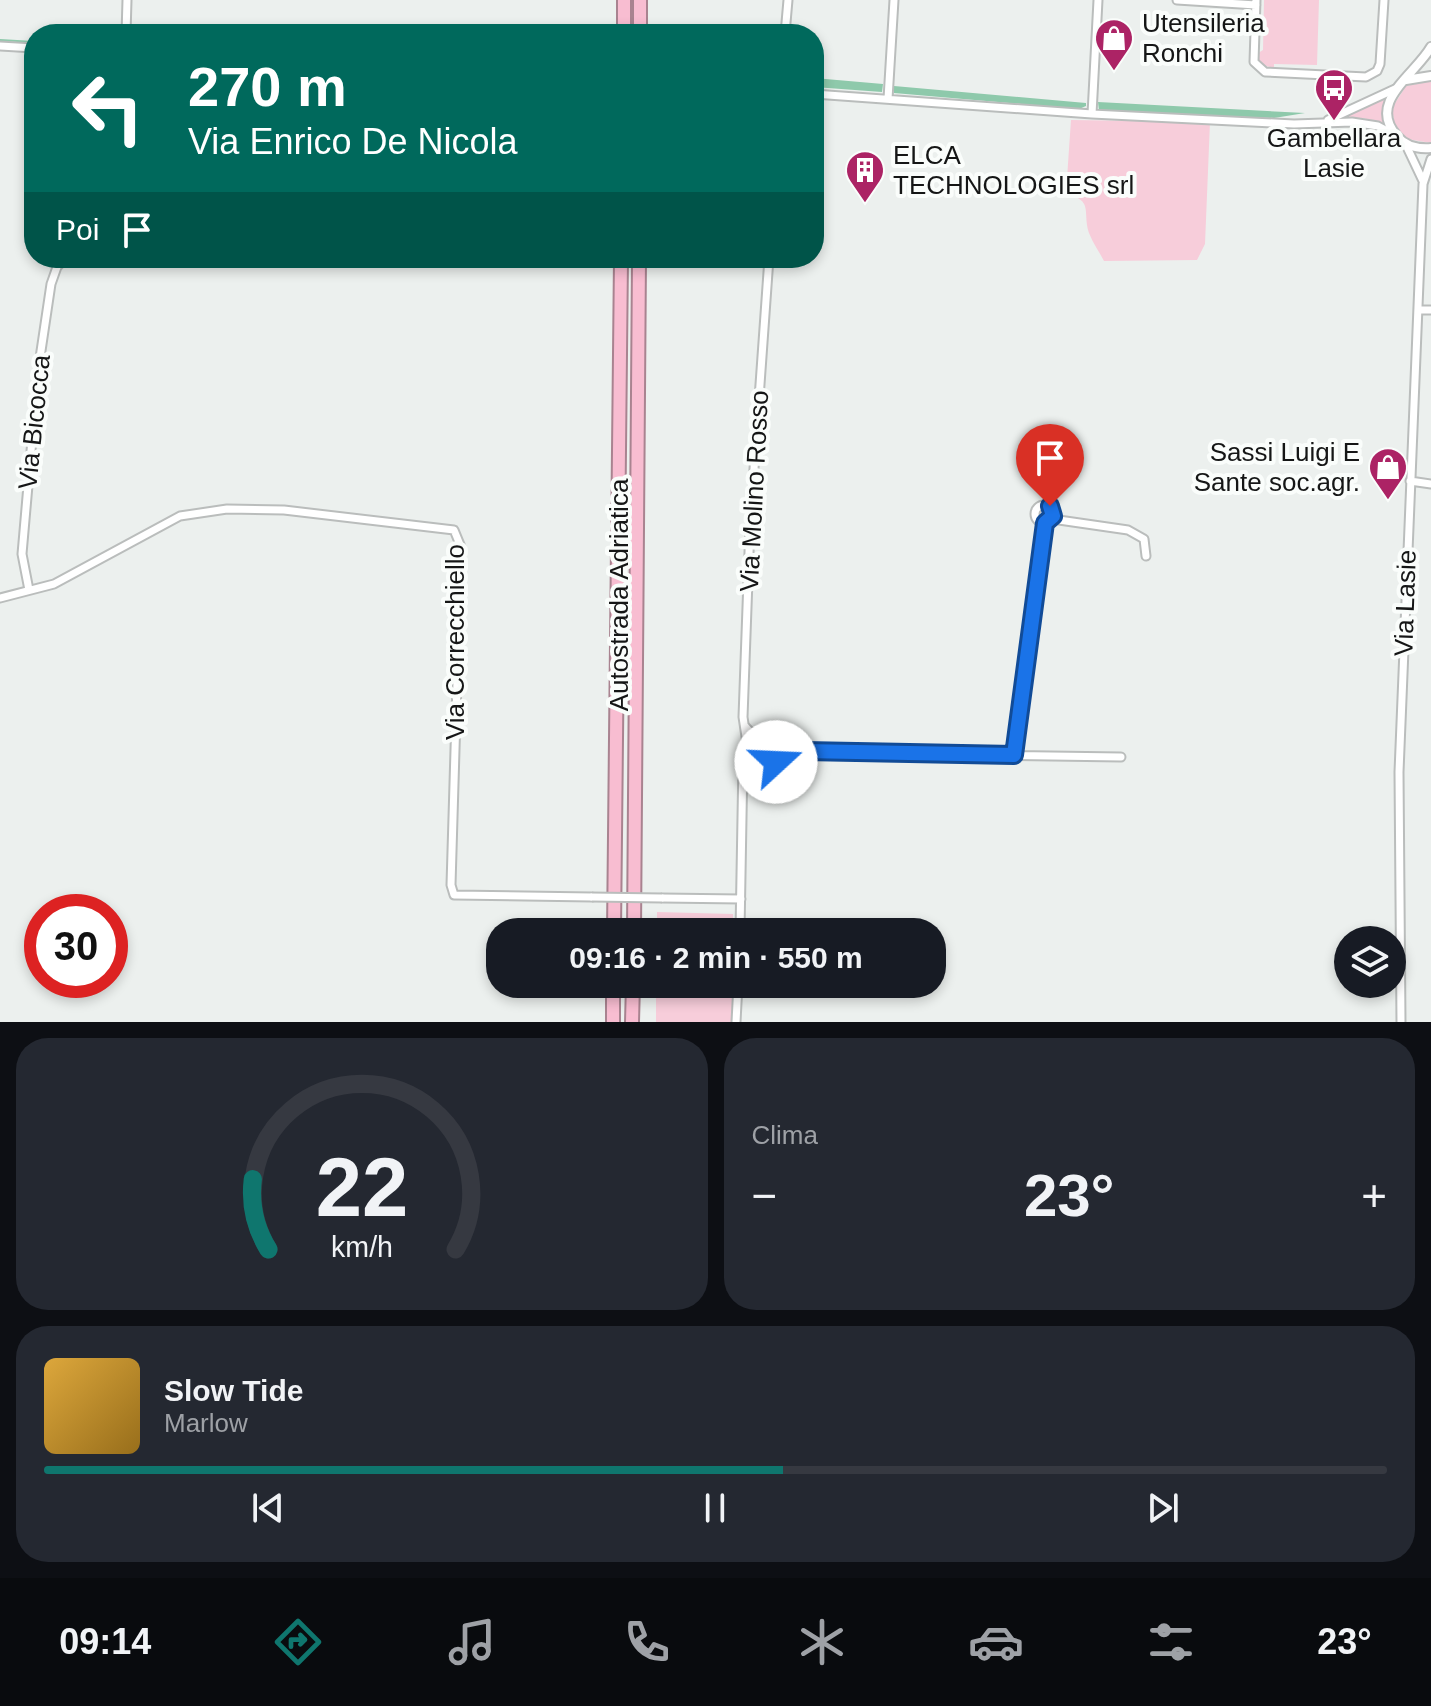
<!DOCTYPE html>
<html lang="it">
<meta charset="utf-8">
<style>
body{margin:0;font-family:Arial,sans-serif;background:#242831;color:#f1f3f6;height:100vh;display:flex;flex-direction:column;font-size:30px;white-space:nowrap}
*{box-sizing:border-box;margin:0}
p{font-size:26px;color:#9ea1a6}
.icon{flex:none;width:44px;height:44px;fill:none;stroke:currentColor;stroke-width:2;stroke-linecap:round;stroke-linejoin:round}
.map{position:relative;height:1022px;overflow:hidden}
.side{display:flex;flex-direction:column;gap:16px;padding:16px;background:#0d0f14;flex:1}
.side>*{flex:none}
.guide{position:absolute;left:24px;top:24px;width:800px;height:244px;border-radius:32px;box-shadow:0 4px 12px #0003;background:#00695c;color:#fff;overflow:hidden}
.fabs{position:absolute;left:1334px;top:926px;display:grid;gap:16px}
.fabs a{display:grid;place-items:center;width:72px;height:72px;border-radius:50%;background:#171b24;box-shadow:0 4px 12px #0003;font-size:40px}
.speed{position:absolute;left:24px;top:894px;display:flex;gap:16px;font-size:40px;font-weight:700;text-align:center}
.speed>*{display:grid;place-content:center;width:104px;height:104px;border-radius:50%;background:#171b24;box-shadow:0 4px 12px #0003;line-height:1}
.speed .limit{border:12px solid #d22;background:#fff;color:#111}
.pin{position:absolute;display:grid;place-items:center;width:68px;height:68px;color:#fff;margin:-82px -34px;border-radius:50% 50% 50% 0;rotate:-45deg;box-shadow:0 0 8px #0007}
.pin .icon{rotate:45deg}
.me{position:absolute;width:88px;margin:-44px;rotate:70deg;stroke-linejoin:round;filter:drop-shadow(0 0 6px #0008)}
.turn{display:flex;align-items:center;gap:28px;height:168px;padding:0 32px;font-size:36px}
.turn .icon{width:104px;height:104px;stroke-width:2.5}
.turn b{display:block;font-size:56px;line-height:68px}
.then{display:flex;align-items:center;height:76px;padding:0 32px;background:#0003;gap:16px;font-size:30px}
.big{font-size:60px;font-weight:800;line-height:1.1}
.side .card{flex:1;display:flex;flex-direction:column;justify-content:center;gap:12px;min-width:0;padding:0 28px;border-radius:32px;background:#242831}
.side .dial{align-items:center;gap:0}
.dial svg{height:208px;overflow:visible;fill:none;stroke:#363941;stroke-width:7;stroke-linecap:round;text-anchor:middle}
.dial text{fill:#f1f3f6;stroke:none}
.song{display:flex;align-items:center;gap:24px}
.cover{width:96px;height:96px;border-radius:12px;background:linear-gradient(135deg,hsl(40 70% 55%),hsl(40 70% 35%))}
.played{height:8px;border-radius:4px;background:linear-gradient(90deg,#0f766e 55%,#363941 55%)}
.keys{display:flex;justify-content:space-around;direction:ltr}
.heat{display:flex;justify-content:space-between;align-items:center;font-size:44px;direction:ltr}
.side .tiles{flex:1;display:grid;gap:16px;grid-template-columns:1fr 1fr}
.card:last-child{grid-column:span 2}
.trip{position:absolute;left:486px;top:918px;width:460px;height:80px;border-radius:32px;background:#171b24;box-shadow:0 4px 12px #0003;font-weight:800;line-height:80px;text-align:center}
.tabs{display:flex;height:128px;justify-content:space-around;align-items:center;background:#090b0e;color:#9ea1a6}
.tabs .icon{width:56px;height:56px}
.tabs .on{color:#0f766e}
.tabs b{font-size:36px;color:#f1f3f6}
.map>svg:first-child{display:block}
.green{fill:#f7cdda}
.water{fill:#8ec9ab}
.lines{fill:none;stroke-linecap:round;stroke-linejoin:round}
.stream{stroke:#8ec9ab;stroke-width:2}
.minor-casing{stroke:#babdbc;stroke-width:11}
.tertiary-casing{stroke:#babdbc;stroke-width:12}
.motorway-casing{stroke:#a98390;stroke-width:16}
.minor{stroke:#fff;stroke-width:7}
.tertiary{stroke:#fff;stroke-width:8}
.motorway{stroke:#f8bdd1;stroke-width:12}
.minor-bridge-casing{stroke:#babdbc;stroke-width:11;stroke-linecap:butt}
.minor-bridge{stroke:#fff;stroke-width:7}
.route-casing{stroke:#114b97;stroke-width:20}
.route{stroke:#1a73e8;stroke-width:14}
.labels{text-anchor:middle;dominant-baseline:central;stroke-width:8;stroke-linejoin:round;paint-order:stroke}
.poi-label{font-size:26px;fill:#151616;stroke:#fafdfb;text-anchor:start}
.street-label{font-size:26px;fill:#151616;stroke:#fafdfb}
</style>
<div class="map">
<svg width="1431" height="1022" viewBox="0 0 1431 1022">
<rect width="100%" height="100%" fill="#ecf0ee"/>
<path class="green" d="M1264,0H1319L1317,65L1274,64V68L1258,64L1255,55L1263,50Z
M1431,81V143L1407,139L1395,126L1392,108L1406,86Z
M1386,96V125L1363,118L1339,119Z
M1071,120L1210,122L1205,244L1197,260L1104,261C1099,251 1088,236 1087,225C1085,205 1089,201 1066,193Z
M657,912L733,914V932H657Z
M656,984H732V1022H656Z"/>
<path class="water" d="M814,78L883,84L882,92L814,87Z
M894,86L1086,103V106L1079,109L894,93Z
M1098,102L1305,113L1274,118L1099,111Z"/>
<g class="lines">
<path class="stream" d="M0,40L34,42"/>
<g class="minor-casing">
<path id="minor" d="M1177,0L1256,5
M1256,0L1254,62L1265,72L1366,77L1377,71L1380,64L1384,0
M126,34L127,0
M785,34L788,0
M0,46L34,48
M814,94L1092,114L1294,124L1352,122L1378,126L1395,135
M888,99L894,0
M1092,114L1098,0
M1328,120L1395,89
M1405,143L1423,181
M1418,310H1431
M1410,481L1431,484
M1035 514a9 9 0 1 1 18 0a9 9 0 1 1-18 0Z
M1052,519L1128,530L1144,539L1146,556
M29,590L22,554L38,371L51,284L57,267L65,258
M0,598L54,584L180,516L227,509L284,510L454,530L461,547L451,885L454,895L592,897
M748,750L743,717L750,525L769,258
M772,752L1121,757
M1014,755L1045,523
M775,767L796,752
M744,768L753,778C761,779 767,779 772,773C787,756 754,738 745,726
M662,898L741,899
M740,932L743,760L753,747L768,748
M736,1022L738,984
M1401,1022L1399,772L1423,184L1431,159"/>
</g>
<g class="tertiary-casing">
<path id="tertiary" d="M1431,47C1416,74 1366,102 1397,136C1406,147 1418,149 1431,148
M1406,80L1431,76"/>
</g>
<g class="motorway-casing">
<path id="motorway" d="M624,34V0
M640,34V0
M614,932L621,258
M634,932L639,258
M613,1022V984
M632,1022L633,984"/>
</g>
<use href="#minor" class="minor"/>
<use href="#tertiary" class="tertiary"/>
<use href="#motorway" class="motorway"/>
<g class="minor-bridge-casing">
<path id="minor-bridge" d="M592,897L662,898"/>
</g>
<use href="#minor-bridge" class="minor-bridge"/>
</g>
<g class="lines">
<g class="route-casing">
<path id="route" d="M776,762L775,767L796,752L804,751L1014,755L1045,523L1053,516L1050,506"/>
</g>
<use href="#route" class="route"/>
</g>
<defs>
<g id="shop-pin" transform="scale(2)"><path d="M0 17L-7.5 6A9.5 9.5 0 1 1 7.5 6Z" fill="#ac2365" stroke="#fafdfb"/><path d="M-5-2.5h2.3a2.7 3.5 0 0 1 5.4 0H5L5.5 6h-11ZM-1.5-2.5h3a1.5 2.3 0 0 0-3 0Z" fill="#fff"/></g>
<g id="bus-pin" transform="scale(2)"><path d="M0 17L-7.5 6A9.5 9.5 0 1 1 7.5 6Z" fill="#ac2365" stroke="#fafdfb"/><path d="M-5-6H5V4H4V6H2V4H-2V6H-4V4H-5ZM-3.5-4V0h7V-4ZM-3.5 1.2v1.5H-2V1.2ZM2 1.2v1.5H3.5V1.2Z" fill="#fff"/></g>
<g id="building-pin" transform="scale(2)"><path d="M0 17L-7.5 6A9.5 9.5 0 1 1 7.5 6Z" fill="#ac2365" stroke="#fafdfb"/><path d="M-4-6H4V6H1V3H-1V6H-4ZM-2.5-4.3h1.7v1.8h-1.7ZM.8-4.3h1.7v1.8H.8ZM-2.5-1h1.7V.8h-1.7ZM.8-1h1.7V.8H.8Z" fill="#fff"/></g>
</defs>
<g fill-rule="evenodd">
<use href="#shop-pin" x="1114" y="38"/>
<use href="#bus-pin" x="1334" y="88"/>
<use href="#building-pin" x="865" y="170"/>
<use href="#shop-pin" x="1388" y="467"/>
</g>
<g class="labels">
<g class="poi-label">
<text x="1142" y="23">Utensileria<tspan x="1142" dy="30">Ronchi</tspan></text>
<text x="1334" y="138" text-anchor="middle">Gambellara<tspan x="1334" dy="30">Lasie</tspan></text>
<text x="893" y="155">ELCA<tspan x="893" dy="30">TECHNOLOGIES srl</tspan></text>
<text x="1360" y="452" text-anchor="end">Sassi Luigi E<tspan x="1360" dy="30">Sante soc.agr.</tspan></text>
</g>
<g class="street-label">
<text transform="translate(34 422) rotate(-84)">Via Bicocca</text>
<text transform="translate(754 491) rotate(-87)">Via Molino Rosso</text>
<text transform="translate(619 595) rotate(-90)">Autostrada Adriatica</text>
<text transform="translate(1405 603) rotate(-88)">Via Lasie</text>
<text transform="translate(455 642) rotate(-90)">Via Correcchiello</text>
</g>
</g>
</svg>
<div class="fabs">
<a><svg class="icon" aria-label="layers" viewBox="0 0 24 24"><path d="M12 4l9 5-9 5-9-5zM3 14l9 5 9-5"/></svg></a>
</div>
<div class="speed"><div class="limit">30</div></div>
<div class="pin" style="left:1050px;top:506px;background:#d93025"><svg class="icon" aria-label="arrive" viewBox="0 0 24 24"><path d="M6 21V4h12l-3 4 3 4H6"/></svg></div>
<svg class="me" style="left:776px;top:762px" viewBox="-20 -20 40 40"><circle r="19" fill="#fff"/><path d="M0-13L10 11 0 6-10 11z" fill="#1a73e8"/></svg>
<div class="trip">09:16 · 2 min · 550 m</div>
<div class="guide">
<div class="turn"><svg class="icon" aria-label="left" viewBox="0 0 24 24"><path d="M17 20v-9H6M10 6l-5 5 5 5"/></svg><div><b>270 m</b>Via Enrico De Nicola</div></div>
<div class="then">Poi<svg class="icon" aria-label="arrive" viewBox="0 0 24 24"><path d="M6 21V4h12l-3 4 3 4H6"/></svg></div>
</div>
</div>
<section class="side">
<div class="tiles">
<div class="card dial"><svg viewBox="0 0 100 80">
<path d="M14 69A42 42 0 1 1 86 69"/>
<path d="M14 69A42 42 0 0 1 8 42" stroke="#0f766e"/>
<text x="50" y="56" font-size="32" font-weight="700">22</text>
<text x="50" y="72" font-size="11">km/h</text>
</svg></div>
<div class="card"><p>Clima</p>
<div class="heat"><a>−</a><b class="big">23°</b><a>+</a></div>
</div>
<div class="card">
<div class="song"><i class="cover"></i><div><b>Slow Tide</b><p>Marlow</p></div></div>
<div class="played"></div>
<div class="keys"><svg class="icon" aria-label="previous" viewBox="0 0 24 24"><path d="M18 5L8 12l10 7zM5 5v14"/></svg><svg class="icon" aria-label="pause" viewBox="0 0 24 24"><path d="M8 5v14M16 5v14"/></svg><svg class="icon" aria-label="next" viewBox="0 0 24 24"><path d="M6 5l10 7-10 7zM19 5v14"/></svg></div>
</div>
</div>
</section>
<nav class="tabs">
<b>09:14</b>
<svg class="icon on" aria-label="directions" viewBox="0 0 24 24"><path d="M12 3l9 9-9 9-9-9zM9 14v-3h6M13 9l2 2-2 2"/></svg>
<svg class="icon" aria-label="music" viewBox="0 0 24 24"><path d="M9 18V5l10-2v13"/><circle cx="6" cy="18" r="3"/><circle cx="16" cy="16" r="3"/></svg>
<svg class="icon" aria-label="phone" viewBox="0 0 24 24"><path d="M5 4h4l2 5-3 2q2 4 5 5l2-3 5 2v4C11 20 4 13 5 4z"/></svg>
<svg class="icon" aria-label="climate" viewBox="0 0 24 24"><path d="M12 3v18M4 7l16 10M4 17L20 7"/></svg>
<svg class="icon" aria-label="car" viewBox="0 0 24 24"><path d="M5 17H2v-5l4-1 3-4h7l3 4 3 1v5h-3M9 17h6M6 11h13"/><circle cx="7" cy="17" r="2"/><circle cx="17" cy="17" r="2"/></svg>
<svg class="icon" aria-label="filters" viewBox="0 0 24 24"><path d="M4 7h16M4 17h16"/><circle cx="9" cy="7" r="2"/><circle cx="15" cy="17" r="2"/></svg>
<b>23°</b>
</nav>
